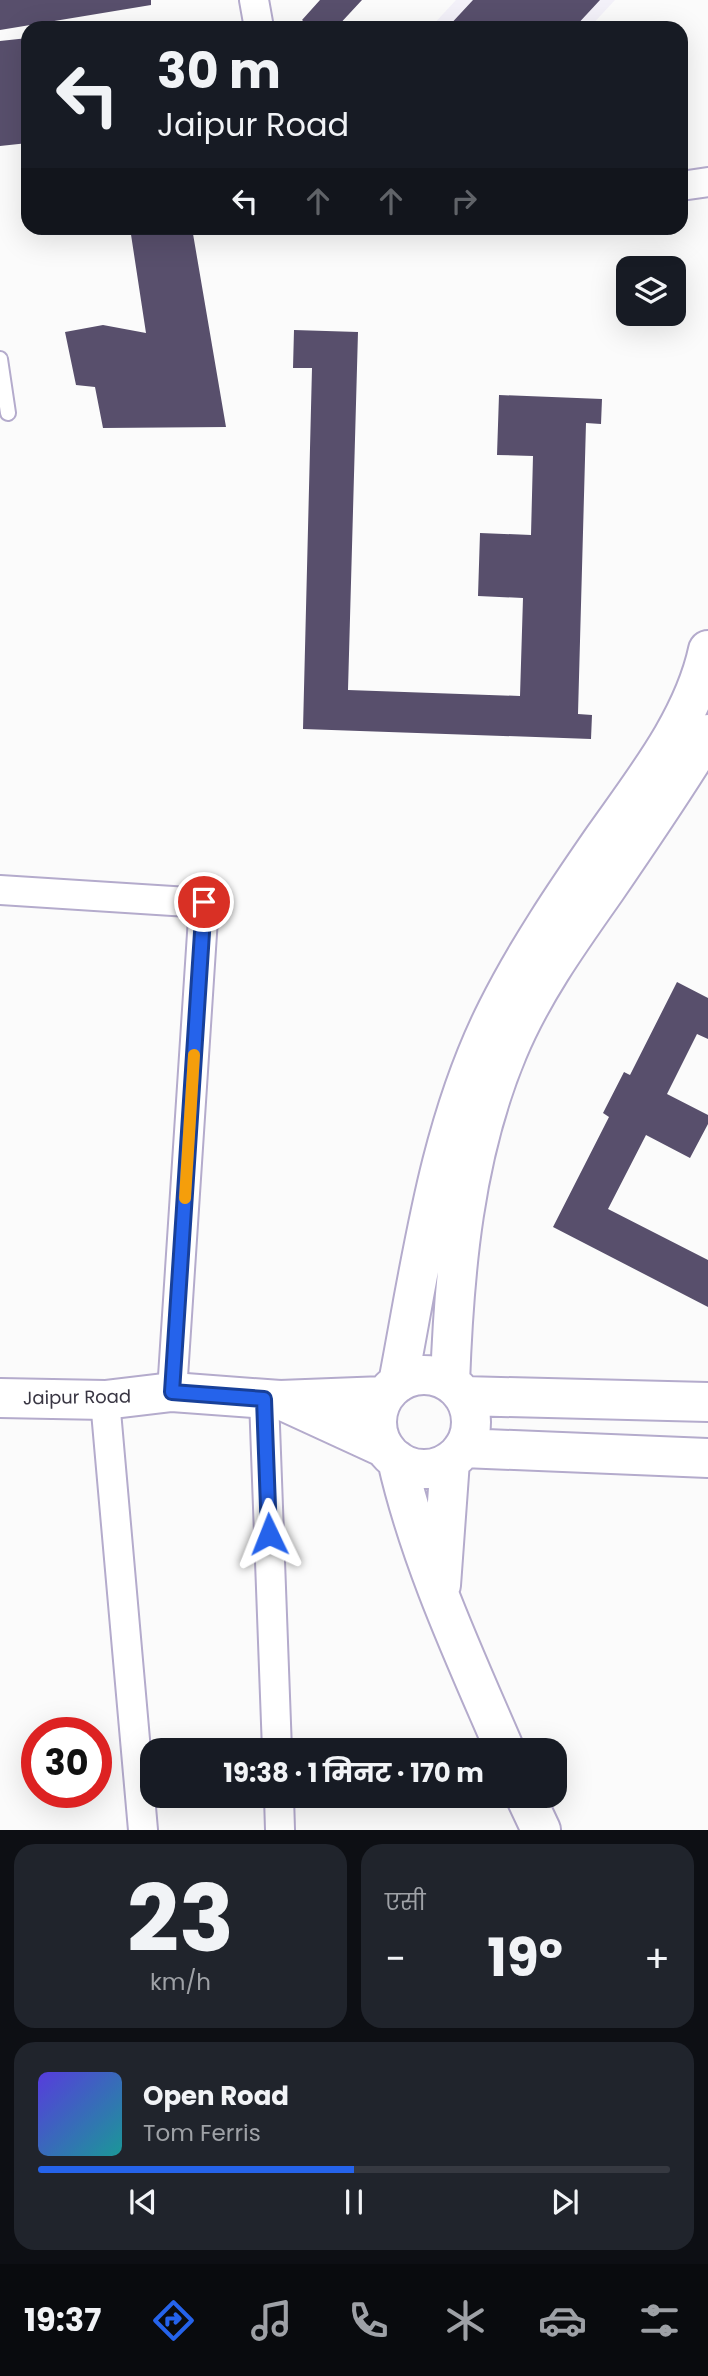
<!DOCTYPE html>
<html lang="hi">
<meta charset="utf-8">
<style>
body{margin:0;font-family:Poppins,"Noto Sans Devanagari",sans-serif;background:#20242c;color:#f1f3f6;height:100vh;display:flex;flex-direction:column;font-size:26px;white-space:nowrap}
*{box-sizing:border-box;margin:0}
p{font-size:23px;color:#9ea1a6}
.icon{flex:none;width:38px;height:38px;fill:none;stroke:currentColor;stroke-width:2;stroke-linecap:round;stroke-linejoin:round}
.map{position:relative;height:1830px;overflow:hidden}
.details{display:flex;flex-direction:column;gap:14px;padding:14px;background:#0d0f14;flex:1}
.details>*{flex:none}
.banner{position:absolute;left:21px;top:21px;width:667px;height:214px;border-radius:21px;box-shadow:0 7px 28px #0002;background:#171b24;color:#f1f3f6;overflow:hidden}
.fabs{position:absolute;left:616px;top:256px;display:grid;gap:14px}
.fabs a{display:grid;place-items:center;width:70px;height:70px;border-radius:14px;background:#171b24;box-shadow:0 7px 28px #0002;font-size:35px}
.speed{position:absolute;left:21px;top:1717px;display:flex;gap:14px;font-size:35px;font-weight:700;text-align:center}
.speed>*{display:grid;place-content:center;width:91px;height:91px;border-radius:50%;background:#171b24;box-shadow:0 7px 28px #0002;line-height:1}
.speed .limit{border:10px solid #d22;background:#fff;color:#111}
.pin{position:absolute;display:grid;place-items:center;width:60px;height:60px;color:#fff;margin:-30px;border:4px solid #fff;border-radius:50%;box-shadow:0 2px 7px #0007}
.me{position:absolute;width:77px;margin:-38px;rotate:358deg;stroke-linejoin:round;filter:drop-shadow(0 0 5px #0008)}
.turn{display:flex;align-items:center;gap:24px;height:147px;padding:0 21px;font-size:32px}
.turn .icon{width:91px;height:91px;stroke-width:2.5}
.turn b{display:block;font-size:49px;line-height:60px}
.lanes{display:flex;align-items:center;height:66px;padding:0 21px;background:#0003;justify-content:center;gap:35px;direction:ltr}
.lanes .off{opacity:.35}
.big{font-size:52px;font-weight:700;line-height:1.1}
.details .tile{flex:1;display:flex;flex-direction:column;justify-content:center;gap:10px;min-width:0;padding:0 24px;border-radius:21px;background:#20242c}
.details .dial{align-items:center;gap:0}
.dial b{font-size:91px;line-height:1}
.song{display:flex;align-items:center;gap:21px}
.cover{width:84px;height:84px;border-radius:10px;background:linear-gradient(135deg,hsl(250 70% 55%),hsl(180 70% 35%))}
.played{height:7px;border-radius:4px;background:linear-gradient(90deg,#2563eb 50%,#363941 50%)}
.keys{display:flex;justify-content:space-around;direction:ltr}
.heat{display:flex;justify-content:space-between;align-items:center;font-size:38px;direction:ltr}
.details .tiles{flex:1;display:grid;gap:14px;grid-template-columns:1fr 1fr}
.tile:last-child{grid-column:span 2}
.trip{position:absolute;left:140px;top:1738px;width:427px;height:70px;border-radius:21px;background:#171b24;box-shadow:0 7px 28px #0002;font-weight:700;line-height:70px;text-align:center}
.menu{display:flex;height:112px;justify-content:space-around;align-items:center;background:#090b0e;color:#9ea1a6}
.menu .icon{width:49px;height:49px}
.menu .current{color:#2563eb}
.menu b{font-size:32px;color:#f1f3f6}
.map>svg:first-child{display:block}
.built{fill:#f3f1f9}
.building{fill:#584f6c}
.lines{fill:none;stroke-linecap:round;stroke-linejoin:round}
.lane-casing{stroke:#b4abcc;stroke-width:18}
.street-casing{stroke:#b4abcc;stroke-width:32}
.secondary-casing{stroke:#b4abcc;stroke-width:42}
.lane{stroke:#fff;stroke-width:14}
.street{stroke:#fff;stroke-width:28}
.secondary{stroke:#fff;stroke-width:38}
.route-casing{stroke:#184099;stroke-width:18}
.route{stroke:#2563eb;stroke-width:12}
.slow{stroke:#f59e0b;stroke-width:12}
.labels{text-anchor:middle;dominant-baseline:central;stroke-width:7;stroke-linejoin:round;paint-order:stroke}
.street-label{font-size:18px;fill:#393643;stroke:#fff}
</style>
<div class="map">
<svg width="708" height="1830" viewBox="0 0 708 1830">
<rect width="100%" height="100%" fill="#fbfbfb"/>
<path class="built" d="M456,0H615L589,28H430Z"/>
<path class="building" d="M0,0H151V5L0,30Z
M320,0H362L336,28H311L302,20Z
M473,0H600L574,28H447Z
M28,38V143L0,146V41Z
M130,228H192L226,427L103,428L95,387L76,385L65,332L103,325L146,333Z
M294,330L358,332L348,690L520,696L523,598L478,596L480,533L531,535L533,456L497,455L499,395L602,399L601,424L586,423L578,714L592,715L591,739L303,729L312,368H293Z
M677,982L708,998V1039L697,1034L667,1094L708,1115V1124L690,1158L646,1135L608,1209L708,1260V1307L553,1227L609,1117L603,1113L624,1072L630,1075Z"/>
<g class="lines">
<g class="lane-casing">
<path id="lane" d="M0,359L8,413"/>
</g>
<g class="street-casing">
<path id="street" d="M254,0L259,28
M681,186L708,182
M0,890L204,903L172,1392
M264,1399L277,1750
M105,1400L143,1830
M279,1796L280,1830"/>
</g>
<g class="secondary-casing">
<path id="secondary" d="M377 1422a47 47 0 1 1 94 0a47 47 0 1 1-94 0Z
M398,1383C422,1258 439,1125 497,1010C527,950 565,894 603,839C643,782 693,720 708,650
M450,1383C454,1271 464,1156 508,1051C532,993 570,940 606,889C641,838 676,787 708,734
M463,1396L708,1402
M0,1398L105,1400L172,1392L280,1400L384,1396
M285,1402L385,1448
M463,1448L708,1458
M397,1460C420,1561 464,1655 505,1750
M441,1585L450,1461
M525,1796L541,1830"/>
</g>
<use href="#lane" class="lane"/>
<use href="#street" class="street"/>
<use href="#secondary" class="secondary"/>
</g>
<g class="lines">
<g class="route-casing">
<path id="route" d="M204,902L172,1392L264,1399L269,1534"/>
</g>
<use href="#route" class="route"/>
<path class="slow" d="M185,1198L194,1055"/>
</g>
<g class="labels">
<g class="street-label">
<text transform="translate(77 1397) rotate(-1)">Jaipur Road</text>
</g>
</g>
</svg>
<div class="fabs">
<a><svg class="icon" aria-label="layers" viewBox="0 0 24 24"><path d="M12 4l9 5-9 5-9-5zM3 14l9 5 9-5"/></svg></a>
</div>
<div class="speed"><div class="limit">30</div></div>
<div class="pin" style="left:204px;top:902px;background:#d93025"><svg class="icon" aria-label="arrive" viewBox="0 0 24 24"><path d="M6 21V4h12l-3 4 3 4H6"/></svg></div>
<svg class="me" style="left:269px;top:1534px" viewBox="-20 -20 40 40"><path d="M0-17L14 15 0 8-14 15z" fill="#2563eb" stroke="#fff" stroke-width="4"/></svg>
<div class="trip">19:38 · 1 मिनट · 170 m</div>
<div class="banner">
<div class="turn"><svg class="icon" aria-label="left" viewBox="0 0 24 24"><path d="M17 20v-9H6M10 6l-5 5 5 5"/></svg><div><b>30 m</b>Jaipur Road</div></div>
<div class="lanes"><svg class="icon" aria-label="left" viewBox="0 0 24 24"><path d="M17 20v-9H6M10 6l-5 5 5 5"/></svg><svg class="icon off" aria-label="ahead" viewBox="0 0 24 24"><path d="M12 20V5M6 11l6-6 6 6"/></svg><svg class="icon off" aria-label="ahead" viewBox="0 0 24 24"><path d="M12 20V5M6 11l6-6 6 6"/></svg><svg class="icon off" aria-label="right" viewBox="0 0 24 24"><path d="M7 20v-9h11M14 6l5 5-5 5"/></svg></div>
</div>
</div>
<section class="details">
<div class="tiles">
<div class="tile dial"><b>23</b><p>km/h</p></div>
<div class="tile"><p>एसी</p>
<div class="heat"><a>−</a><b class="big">19°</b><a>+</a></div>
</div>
<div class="tile">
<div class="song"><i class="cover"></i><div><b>Open Road</b><p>Tom Ferris</p></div></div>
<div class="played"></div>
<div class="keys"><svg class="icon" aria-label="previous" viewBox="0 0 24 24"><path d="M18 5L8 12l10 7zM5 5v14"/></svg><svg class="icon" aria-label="pause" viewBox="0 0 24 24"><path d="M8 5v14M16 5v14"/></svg><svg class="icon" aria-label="next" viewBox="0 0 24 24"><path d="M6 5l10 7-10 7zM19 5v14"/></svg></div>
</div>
</div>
</section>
<nav class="menu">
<b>19:37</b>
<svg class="icon current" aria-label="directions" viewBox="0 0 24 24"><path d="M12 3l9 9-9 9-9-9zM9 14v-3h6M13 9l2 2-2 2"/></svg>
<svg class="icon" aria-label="music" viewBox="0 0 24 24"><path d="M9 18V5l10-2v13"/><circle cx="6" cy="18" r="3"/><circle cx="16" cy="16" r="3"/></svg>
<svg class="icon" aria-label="phone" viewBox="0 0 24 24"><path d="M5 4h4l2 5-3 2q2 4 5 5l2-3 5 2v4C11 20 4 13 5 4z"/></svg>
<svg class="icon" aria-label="climate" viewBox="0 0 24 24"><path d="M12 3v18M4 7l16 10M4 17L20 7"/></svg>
<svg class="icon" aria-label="car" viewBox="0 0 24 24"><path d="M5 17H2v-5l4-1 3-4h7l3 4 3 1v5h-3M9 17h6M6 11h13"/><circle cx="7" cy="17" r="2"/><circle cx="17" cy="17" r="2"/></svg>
<svg class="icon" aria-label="filters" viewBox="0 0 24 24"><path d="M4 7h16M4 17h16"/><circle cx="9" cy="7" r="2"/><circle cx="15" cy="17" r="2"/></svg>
</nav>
